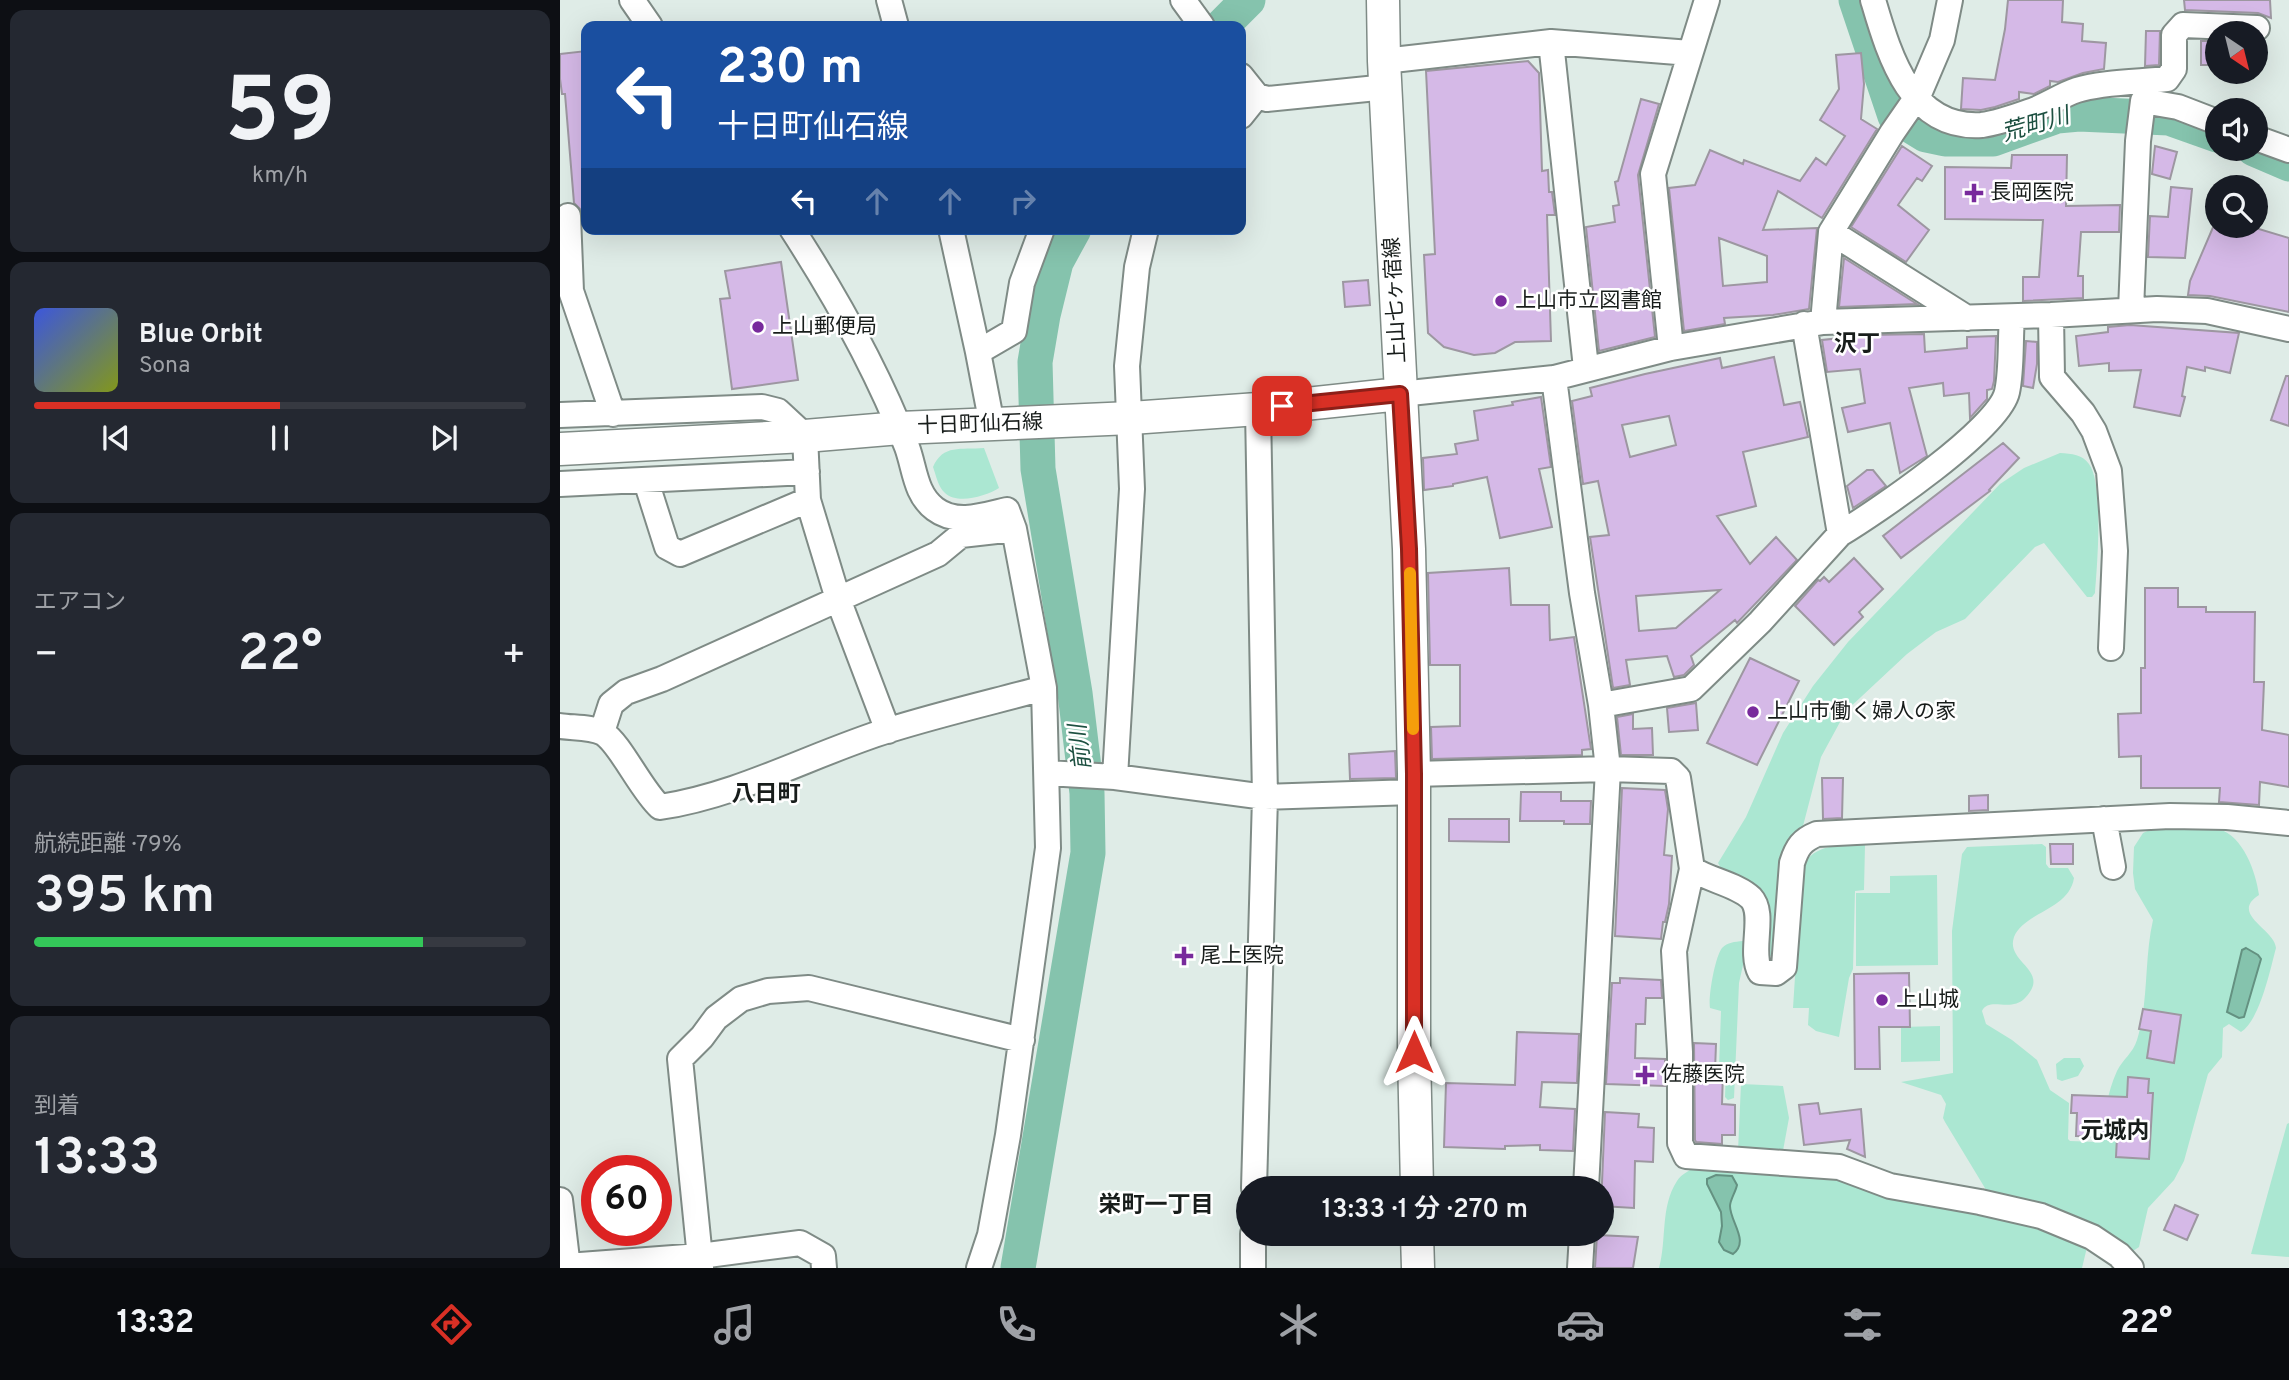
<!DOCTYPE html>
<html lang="ja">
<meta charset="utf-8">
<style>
body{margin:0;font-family:Overpass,"Noto Sans JP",sans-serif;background:#242831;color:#f1f3f6;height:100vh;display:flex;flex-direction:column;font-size:26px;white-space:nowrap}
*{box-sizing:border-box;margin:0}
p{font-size:23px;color:#9ea1a6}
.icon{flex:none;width:38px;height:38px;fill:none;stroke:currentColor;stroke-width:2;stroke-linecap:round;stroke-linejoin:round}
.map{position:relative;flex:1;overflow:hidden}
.panel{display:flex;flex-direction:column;gap:10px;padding:10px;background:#0d0f14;width:560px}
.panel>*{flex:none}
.top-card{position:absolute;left:21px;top:21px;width:665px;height:214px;border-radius:14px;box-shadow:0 7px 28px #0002;background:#1a4fa0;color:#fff;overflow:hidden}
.needle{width:46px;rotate:145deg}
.buttons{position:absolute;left:1645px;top:21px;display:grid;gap:14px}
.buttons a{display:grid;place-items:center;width:63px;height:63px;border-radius:50%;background:#171b24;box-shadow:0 7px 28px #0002;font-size:35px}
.speed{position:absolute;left:21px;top:1155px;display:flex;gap:14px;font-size:35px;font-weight:700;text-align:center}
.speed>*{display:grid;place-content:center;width:91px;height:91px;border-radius:50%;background:#171b24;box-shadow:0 7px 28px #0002;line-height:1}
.speed .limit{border:10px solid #d22;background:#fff;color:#111}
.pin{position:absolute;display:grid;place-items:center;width:60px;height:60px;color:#fff;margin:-30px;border-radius:14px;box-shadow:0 4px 10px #0006}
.me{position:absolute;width:77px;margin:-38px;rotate:0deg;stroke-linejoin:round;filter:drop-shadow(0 0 5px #0008)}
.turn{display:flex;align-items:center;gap:24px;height:147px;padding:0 21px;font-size:32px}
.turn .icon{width:91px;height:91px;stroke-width:2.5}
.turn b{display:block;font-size:49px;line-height:60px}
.lanes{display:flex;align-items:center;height:66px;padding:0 21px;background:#0003;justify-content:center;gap:35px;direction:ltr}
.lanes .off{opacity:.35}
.big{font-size:52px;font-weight:600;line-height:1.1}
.panel .card{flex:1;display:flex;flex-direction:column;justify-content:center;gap:10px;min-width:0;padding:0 24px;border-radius:14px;background:#242831}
.panel .dial{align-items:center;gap:0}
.dial b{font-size:91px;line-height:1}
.song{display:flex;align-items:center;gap:21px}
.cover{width:84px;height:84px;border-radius:10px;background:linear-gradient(135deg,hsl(230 70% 55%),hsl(70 70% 35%))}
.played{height:7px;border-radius:4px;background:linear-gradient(90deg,#d93025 50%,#363941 50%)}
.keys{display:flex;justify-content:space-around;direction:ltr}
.heat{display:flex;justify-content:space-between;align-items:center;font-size:38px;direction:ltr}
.charge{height:10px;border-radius:5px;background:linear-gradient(90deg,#34c759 79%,#363941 0)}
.trip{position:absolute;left:676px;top:1176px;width:378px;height:70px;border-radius:35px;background:#171b24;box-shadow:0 7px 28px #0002;font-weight:600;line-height:70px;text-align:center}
.menu{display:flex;height:112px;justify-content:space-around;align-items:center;background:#090b0e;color:#9ea1a6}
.menu .icon{width:49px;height:49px}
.menu .current{color:#d93025}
.menu b{font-size:32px;color:#f1f3f6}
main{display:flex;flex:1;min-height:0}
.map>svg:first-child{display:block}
.green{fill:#abe7d2}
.water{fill:#85c3ad;stroke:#649181;stroke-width:2}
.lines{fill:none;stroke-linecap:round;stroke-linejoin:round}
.river{stroke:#85c3ad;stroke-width:35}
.building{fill:#d5b9e7;stroke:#9d97a1;stroke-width:2;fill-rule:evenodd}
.minor-casing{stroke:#7f8b86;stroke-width:28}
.major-casing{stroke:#7f8b86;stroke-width:35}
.minor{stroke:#fff;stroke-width:24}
.major{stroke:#fff;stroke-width:32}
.route-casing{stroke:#8d1f18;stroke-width:18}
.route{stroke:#d93025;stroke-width:12}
.slow{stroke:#f59e0b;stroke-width:12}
.poi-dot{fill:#782a9c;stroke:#fff;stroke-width:2.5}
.labels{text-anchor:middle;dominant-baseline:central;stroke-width:5;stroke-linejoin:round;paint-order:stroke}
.poi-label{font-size:21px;fill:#181d1b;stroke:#fff;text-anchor:start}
.street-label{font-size:21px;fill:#181d1b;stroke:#fff}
.water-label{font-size:23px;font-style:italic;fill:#1d5041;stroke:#fff}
.neighbourhood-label{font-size:23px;font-weight:bold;fill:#181d1b;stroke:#fff}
</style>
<main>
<section class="panel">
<div class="card dial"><b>59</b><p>km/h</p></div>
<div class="card">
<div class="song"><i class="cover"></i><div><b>Blue Orbit</b><p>Sona</p></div></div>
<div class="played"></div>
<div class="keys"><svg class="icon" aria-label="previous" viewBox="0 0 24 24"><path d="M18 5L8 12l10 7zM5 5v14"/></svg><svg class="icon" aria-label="pause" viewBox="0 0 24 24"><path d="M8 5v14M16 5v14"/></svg><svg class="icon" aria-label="next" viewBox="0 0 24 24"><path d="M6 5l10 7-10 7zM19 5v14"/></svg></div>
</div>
<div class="card"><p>エアコン</p>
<div class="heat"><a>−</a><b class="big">22°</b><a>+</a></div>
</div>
<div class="card"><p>航続距離 · 79%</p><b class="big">395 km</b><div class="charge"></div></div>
<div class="card"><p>到着</p><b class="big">13:33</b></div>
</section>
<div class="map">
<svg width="1729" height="1268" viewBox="0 0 1729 1268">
<rect width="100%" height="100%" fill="#dfece7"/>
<path class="green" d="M424,448L439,488C426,496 398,505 385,493C378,487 376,475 373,467C383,444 401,450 424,448Z
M1500,453C1512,454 1522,454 1529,464C1544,484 1537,567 1535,593L1532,597H1527L1484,543L1475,547L1405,619L1376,632L1347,654L1286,711L1261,757L1243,826L1226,844L1213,956H1206L1205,903L1162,870L1158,863L1186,817L1223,733L1253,686L1288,642L1440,484L1464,468Z
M1594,828L1659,829C1683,836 1696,872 1699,895C1669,914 1715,929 1716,948C1710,970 1700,1020 1681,1032L1669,1024L1663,1028L1662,1057L1648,1074L1624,1161L1614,1180L1588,1208L1579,1247L1567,1255L1431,1198L1385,1122L1383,1118L1386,1104L1381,1095L1341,1082L1393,1073L1392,931L1402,854L1407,847L1482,844L1486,847V864L1489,868H1508L1514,878C1509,910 1464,912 1454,937C1445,963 1492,970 1465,998C1451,1013 1429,996 1422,1011L1426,1024L1452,1040L1477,1060L1490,1090L1509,1103L1508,1139L1510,1141L1537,1142L1540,1140C1544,1117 1547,1093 1557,1071C1563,1059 1573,1053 1577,1040C1589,1001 1584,959 1593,920L1575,889L1573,873L1574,847L1583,833Z
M1304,844L1305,845L1304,890L1295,891L1293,969L1289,978L1279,1037L1256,1031L1248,1025L1249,1008H1233L1242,867C1255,843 1279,846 1304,844Z
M1377,875L1378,965L1296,966V893H1330V876Z
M1183,941L1187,947L1179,983L1174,1098L1168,1100L1165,1097L1166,1069L1159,1068L1161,1011L1150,1008C1148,997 1155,957 1162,948C1168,942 1174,942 1183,941Z
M1380,1026V1061L1341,1062V1027Z
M1504,1058H1520L1524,1066L1518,1076L1502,1081L1497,1079L1496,1064Z
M1181,1084L1223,1086L1229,1118L1222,1156L1178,1151Z
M1729,1123V1257L1691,1254L1727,1124Z
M1139,1165L1275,1172L1418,1209L1528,1243L1522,1268H1099C1107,1240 1100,1207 1117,1181C1121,1174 1132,1169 1139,1165Z"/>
<path class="water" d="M1686,948L1698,955L1701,959L1684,1017L1679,1018L1667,1012L1682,950Z
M1156,1175L1172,1176L1177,1185C1176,1191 1170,1200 1170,1206C1170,1222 1190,1241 1173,1254L1164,1250L1159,1242L1162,1226L1161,1212L1147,1184V1179Z"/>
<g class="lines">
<path class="river" d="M1296,0L1335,116L1366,135L1385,139H1433L1497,116L1519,114L1609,118L1657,135
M662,26L688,0
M1694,149L1729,164
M458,1268L528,853L527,793L515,693L478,469L475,362L483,315L496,262L514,229"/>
</g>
<path class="building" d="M1448,0H1503L1502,22L1523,24L1522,41L1546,43L1544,69L1523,73L1498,82L1490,81V86L1474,94L1459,92V99L1435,107L1421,110L1401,109L1403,78L1435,80L1445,29Z
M1624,0H1710L1711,18L1698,13L1625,10Z
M1586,31H1600L1599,65L1585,66Z
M1641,41H1657V65H1641Z
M26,51V209L21,210L14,203L5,94H2L0,79V54Z
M1301,53L1304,84L1301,119L1317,129L1262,218L1218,191L1203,230L1257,228L1249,309L1213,315L1164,318L1165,324L1124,331L1109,188L1135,185L1150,150L1183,164L1184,160L1240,181L1256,158L1266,165L1285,136L1260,120L1279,89L1276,55ZM1159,238L1207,256V282L1163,286Z
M968,61L979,73L982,171L988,170L989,192H992L995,215H987L991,341L955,342L935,353L914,355L884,347L868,333L864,255L875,254L866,71Z
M1081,99L1099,104L1078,175L1095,337L1039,351L1026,227L1055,222L1053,206L1059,205L1055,182L1058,181Z
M1342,146L1372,166L1362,181L1357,178L1338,205L1369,230L1346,262L1291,227Z
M1595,146L1617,152L1610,179L1592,174Z
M1452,155H1507L1506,206L1560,205L1559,232H1521L1518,276H1523V298L1463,301V277H1479L1483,220L1385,219V167L1451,168Z
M1611,187L1632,189L1625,258L1588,257L1590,216L1608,217Z
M1657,218V226H1689L1729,238V312L1650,296L1628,295L1630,281Z
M1284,258L1357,304L1279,307Z
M221,262L238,380L172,389L160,299L170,298L165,271Z
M808,280L810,305L785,307L783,282Z
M1570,325L1679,333L1670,373L1645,367V371L1627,367L1622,396L1625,397L1620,416L1574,407L1581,370L1549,371V363L1519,366L1516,336L1548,332V327Z
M1364,334L1365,352L1407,348V337L1436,336L1434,381L1432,389L1427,390V399L1410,418L1409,393L1384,396L1383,383L1349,388L1367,456L1340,473L1330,423L1288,432L1282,408L1305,403L1300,369L1267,372L1262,340L1310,335Z
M1466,341L1477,342V364L1473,388L1463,386Z
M1214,357L1224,405L1240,402L1248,437L1183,452L1196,506L1157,516L1190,564L1216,537L1237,560L1177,623L1175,620L1131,656L1134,665L1124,675L1114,677L1107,656L1066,660L1070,685L1053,688L1030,537L1049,535L1038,481L1023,484L1012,401L1032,396L1030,388L1085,374L1160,358L1162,368ZM1109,416L1116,445L1070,457L1062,425ZM1160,590L1116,628L1079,631L1076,596Z
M1726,376H1729V426L1711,420Z
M981,397L991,467L979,469L992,527L940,538L927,477L893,484V486L864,490L863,458L897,454L895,444L918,440L914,411L953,405L952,402Z
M1443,443L1459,458L1429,490L1430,491L1341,558L1323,536Z
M1307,470H1313L1326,486L1293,508L1287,486Z
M1294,558L1323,589L1299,612L1303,617L1274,645L1235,606L1258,580L1260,581L1264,577L1269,582Z
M949,568L951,605H989L990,640L1014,637L1031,749L1022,750V755L872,759L871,727L900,726V665H870L868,573Z
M1585,588H1618V607H1646V612H1695L1694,682H1704L1702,730L1729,735V787L1700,782L1699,805L1659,802L1660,788H1581V756L1559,757L1558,714L1581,713V668H1585Z
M1190,658L1239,681L1197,765L1147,743Z
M1136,703L1138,730L1109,732L1107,708Z
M1073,714V729L1092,728L1093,755H1061L1057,717Z
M835,751L836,778L790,779L789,754Z
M1262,778H1283L1282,818L1263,819Z
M1062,788L1105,790L1108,809L1104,855L1112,856L1109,904L1105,922H1103L1101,939L1055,936Z
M961,792H1001V801H1031L1030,824H1004V821H960Z
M1428,795V810L1409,811V796Z
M889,819H949V842L889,841Z
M1490,844H1513V864H1491Z
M1349,973L1350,1027H1319L1320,1069H1295L1294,974Z
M1060,978L1101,980L1102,998H1086L1085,1024H1076L1075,1058L1105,1059V1086L1046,1084L1052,983H1060Z
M1583,1009L1621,1015L1614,1063L1587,1058L1591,1031L1579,1029Z
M957,1032L1019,1034L1017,1083L982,1082L980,1107L1015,1109L1013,1151L980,1150V1145L945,1146V1149L884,1147L886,1083L955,1085Z
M1134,1043L1156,1044L1155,1071H1163L1162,1104L1175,1105V1135H1162V1144L1136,1142L1135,1140Z
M1568,1077L1589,1079L1588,1093H1593L1589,1159L1556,1157L1557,1137L1516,1136L1517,1113H1511L1512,1095L1567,1097Z
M1258,1103L1260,1114L1301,1109L1305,1157L1287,1149L1290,1140L1244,1145L1239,1105Z
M1045,1112L1079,1114L1078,1127L1094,1128L1093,1162L1075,1161L1074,1208L1041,1206Z
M1615,1205L1638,1215L1627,1240L1604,1230Z
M1037,1235L1078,1237L1073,1268H1035Z"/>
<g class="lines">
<g class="minor-casing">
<path id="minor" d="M72,0L90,26
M329,0L336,26
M623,0L642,26
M1313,0C1329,54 1350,130 1422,125C1436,123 1454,117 1468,112C1485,107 1499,96 1517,90C1541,82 1580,82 1607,79L1614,69V35L1623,25L1697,28
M991,42L1026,368
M824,61L991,42L1130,53
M681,76L697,96L707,99L827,87
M681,116L697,96
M1696,138L1729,150
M8,216L11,291L53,414
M232,229C276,297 318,372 347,447C355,469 355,494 375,509C396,525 422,516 447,510L454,529L484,688L488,848L448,1135L430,1235L419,1268
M391,229L418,352L454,331L462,283L482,229
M1271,232L1407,318
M1571,310L1578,141L1583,101L1618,107L1657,122
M1491,315L1492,377L1523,413L1534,431L1549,471L1555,551L1551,648
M1263,322L1271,232L1332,133L1359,94L1382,40L1390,0
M1111,348L1093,174L1147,0
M418,352L432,425
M994,378L1022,593L1041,705L1048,769L1026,1188
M840,394L994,378L1111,348L1263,322L1491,315L1597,309L1647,311L1729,329
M0,415L202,407L218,411L245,436L248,500L278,599L328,731
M86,481L107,547L120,554L248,500
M0,484L247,472
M1280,534C1315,513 1439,429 1447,392C1452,369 1450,341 1452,317
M1041,705L1131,689L1200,622L1280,534L1244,324
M0,726C13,728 32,727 43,733C60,743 81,790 100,807C180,795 252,754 329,730C380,714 432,702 484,688
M42,732L51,704L66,692L102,679L378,554L401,535L454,529
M487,773L555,777L705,797L853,792
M854,774L1048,769L1111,771L1118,778L1132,869C1149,880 1178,885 1191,898C1206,914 1189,951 1200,972L1216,973L1224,967L1232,863C1237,847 1242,840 1257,834L1610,816L1667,817L1729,823
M555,777L572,489L567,366L577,267L586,229
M1544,819L1553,867
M1132,869L1114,951L1120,1052V1143L1126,1156L1279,1167L1330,1186L1420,1202L1481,1216L1532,1237L1559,1255L1571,1268
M694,1188L705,797L698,409
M0,1200L8,1268
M7,1266L140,1256L240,1243L263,1256L264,1268
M141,1268L120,1059L142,1037L156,1018L181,999L208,991L249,988L462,1040
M693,1268V1234
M1020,1268L1022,1234"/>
</g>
<g class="major-casing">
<path id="major" d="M823,0L824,61L849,549L854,774V1052L857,1188
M0,449L245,436L340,428L571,418L698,409L840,394
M857,1234L858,1268"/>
</g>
<use href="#minor" class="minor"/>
<use href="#major" class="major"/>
</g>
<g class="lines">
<g class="route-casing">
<path id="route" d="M722,406L840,394L849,549L854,774V1052"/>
</g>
<use href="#route" class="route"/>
<path class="slow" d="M850,573L853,729"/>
</g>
<g class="poi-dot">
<path d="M1410.5 182.5h7v7h7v7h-7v7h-7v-7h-7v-7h7z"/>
<circle cx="941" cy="301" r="7"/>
<circle cx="198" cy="327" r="7"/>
<circle cx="1193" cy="712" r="7"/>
<path d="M620.5 945.5h7v7h7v7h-7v7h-7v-7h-7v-7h7z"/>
<circle cx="1322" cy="1000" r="7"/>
<path d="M1081.5 1064.5h7v7h7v7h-7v7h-7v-7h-7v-7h7z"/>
</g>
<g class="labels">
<g class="poi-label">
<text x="1430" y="193">長岡医院</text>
<text x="955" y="301">上山市立図書館</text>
<text x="212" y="327">上山郵便局</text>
<text x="1207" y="712">上山市働く婦人の家</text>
<text x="640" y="956">尾上医院</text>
<text x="1336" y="1000">上山城</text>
<text x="1101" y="1075">佐藤医院</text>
</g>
<g class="street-label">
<text transform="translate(836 300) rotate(-93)">上山七ヶ宿線</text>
<text transform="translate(420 425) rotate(-2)">十日町仙石線</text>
</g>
<g class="water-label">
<text transform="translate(1476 126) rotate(-16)">荒町川</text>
<text transform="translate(522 747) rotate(-97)">前川</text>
</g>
<g class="neighbourhood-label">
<text x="1297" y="345">沢丁</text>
<text x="206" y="795">八日町</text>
<text x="1555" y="1132">元城内</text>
<text x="596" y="1206">栄町一丁目</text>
</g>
</g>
</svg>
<div class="buttons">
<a><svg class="needle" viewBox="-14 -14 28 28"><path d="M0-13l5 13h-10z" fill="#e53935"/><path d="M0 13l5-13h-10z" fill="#9ea1a6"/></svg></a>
<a><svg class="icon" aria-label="sound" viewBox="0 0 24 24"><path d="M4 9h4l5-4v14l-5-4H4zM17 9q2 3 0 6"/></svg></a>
<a><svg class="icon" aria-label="search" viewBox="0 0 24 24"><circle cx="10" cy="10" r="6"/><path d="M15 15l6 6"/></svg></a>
</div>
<div class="speed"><div class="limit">60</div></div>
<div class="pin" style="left:722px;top:406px;background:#d93025"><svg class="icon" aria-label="arrive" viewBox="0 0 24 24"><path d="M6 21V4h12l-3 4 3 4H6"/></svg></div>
<svg class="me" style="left:854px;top:1052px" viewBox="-20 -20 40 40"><path d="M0-17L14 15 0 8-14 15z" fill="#d93025" stroke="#fff" stroke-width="4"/></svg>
<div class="trip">13:33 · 1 分 · 270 m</div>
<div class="top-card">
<div class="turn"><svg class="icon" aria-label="left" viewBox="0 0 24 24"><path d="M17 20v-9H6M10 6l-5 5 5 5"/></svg><div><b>230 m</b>十日町仙石線</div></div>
<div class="lanes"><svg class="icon" aria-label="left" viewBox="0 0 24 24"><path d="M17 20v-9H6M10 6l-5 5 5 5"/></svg><svg class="icon off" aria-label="ahead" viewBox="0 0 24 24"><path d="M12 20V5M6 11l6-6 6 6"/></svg><svg class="icon off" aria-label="ahead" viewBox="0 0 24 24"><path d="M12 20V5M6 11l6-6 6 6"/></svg><svg class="icon off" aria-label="right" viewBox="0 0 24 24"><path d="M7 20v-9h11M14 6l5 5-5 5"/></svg></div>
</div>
</div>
</main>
<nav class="menu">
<b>13:32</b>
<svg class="icon current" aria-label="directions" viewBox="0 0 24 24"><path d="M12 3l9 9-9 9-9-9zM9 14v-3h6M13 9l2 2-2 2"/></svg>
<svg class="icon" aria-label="music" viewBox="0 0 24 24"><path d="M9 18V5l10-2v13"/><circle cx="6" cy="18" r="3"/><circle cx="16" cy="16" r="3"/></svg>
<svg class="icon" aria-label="phone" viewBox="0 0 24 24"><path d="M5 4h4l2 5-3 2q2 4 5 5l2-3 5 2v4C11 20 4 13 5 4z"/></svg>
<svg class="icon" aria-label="climate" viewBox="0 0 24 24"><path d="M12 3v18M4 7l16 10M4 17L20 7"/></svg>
<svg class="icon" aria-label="car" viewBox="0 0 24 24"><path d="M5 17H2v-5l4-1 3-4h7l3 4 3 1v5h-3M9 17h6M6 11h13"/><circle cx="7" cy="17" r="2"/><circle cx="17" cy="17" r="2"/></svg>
<svg class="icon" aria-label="filters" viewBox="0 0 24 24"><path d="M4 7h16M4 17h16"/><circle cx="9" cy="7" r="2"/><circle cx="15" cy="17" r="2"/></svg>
<b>22°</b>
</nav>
